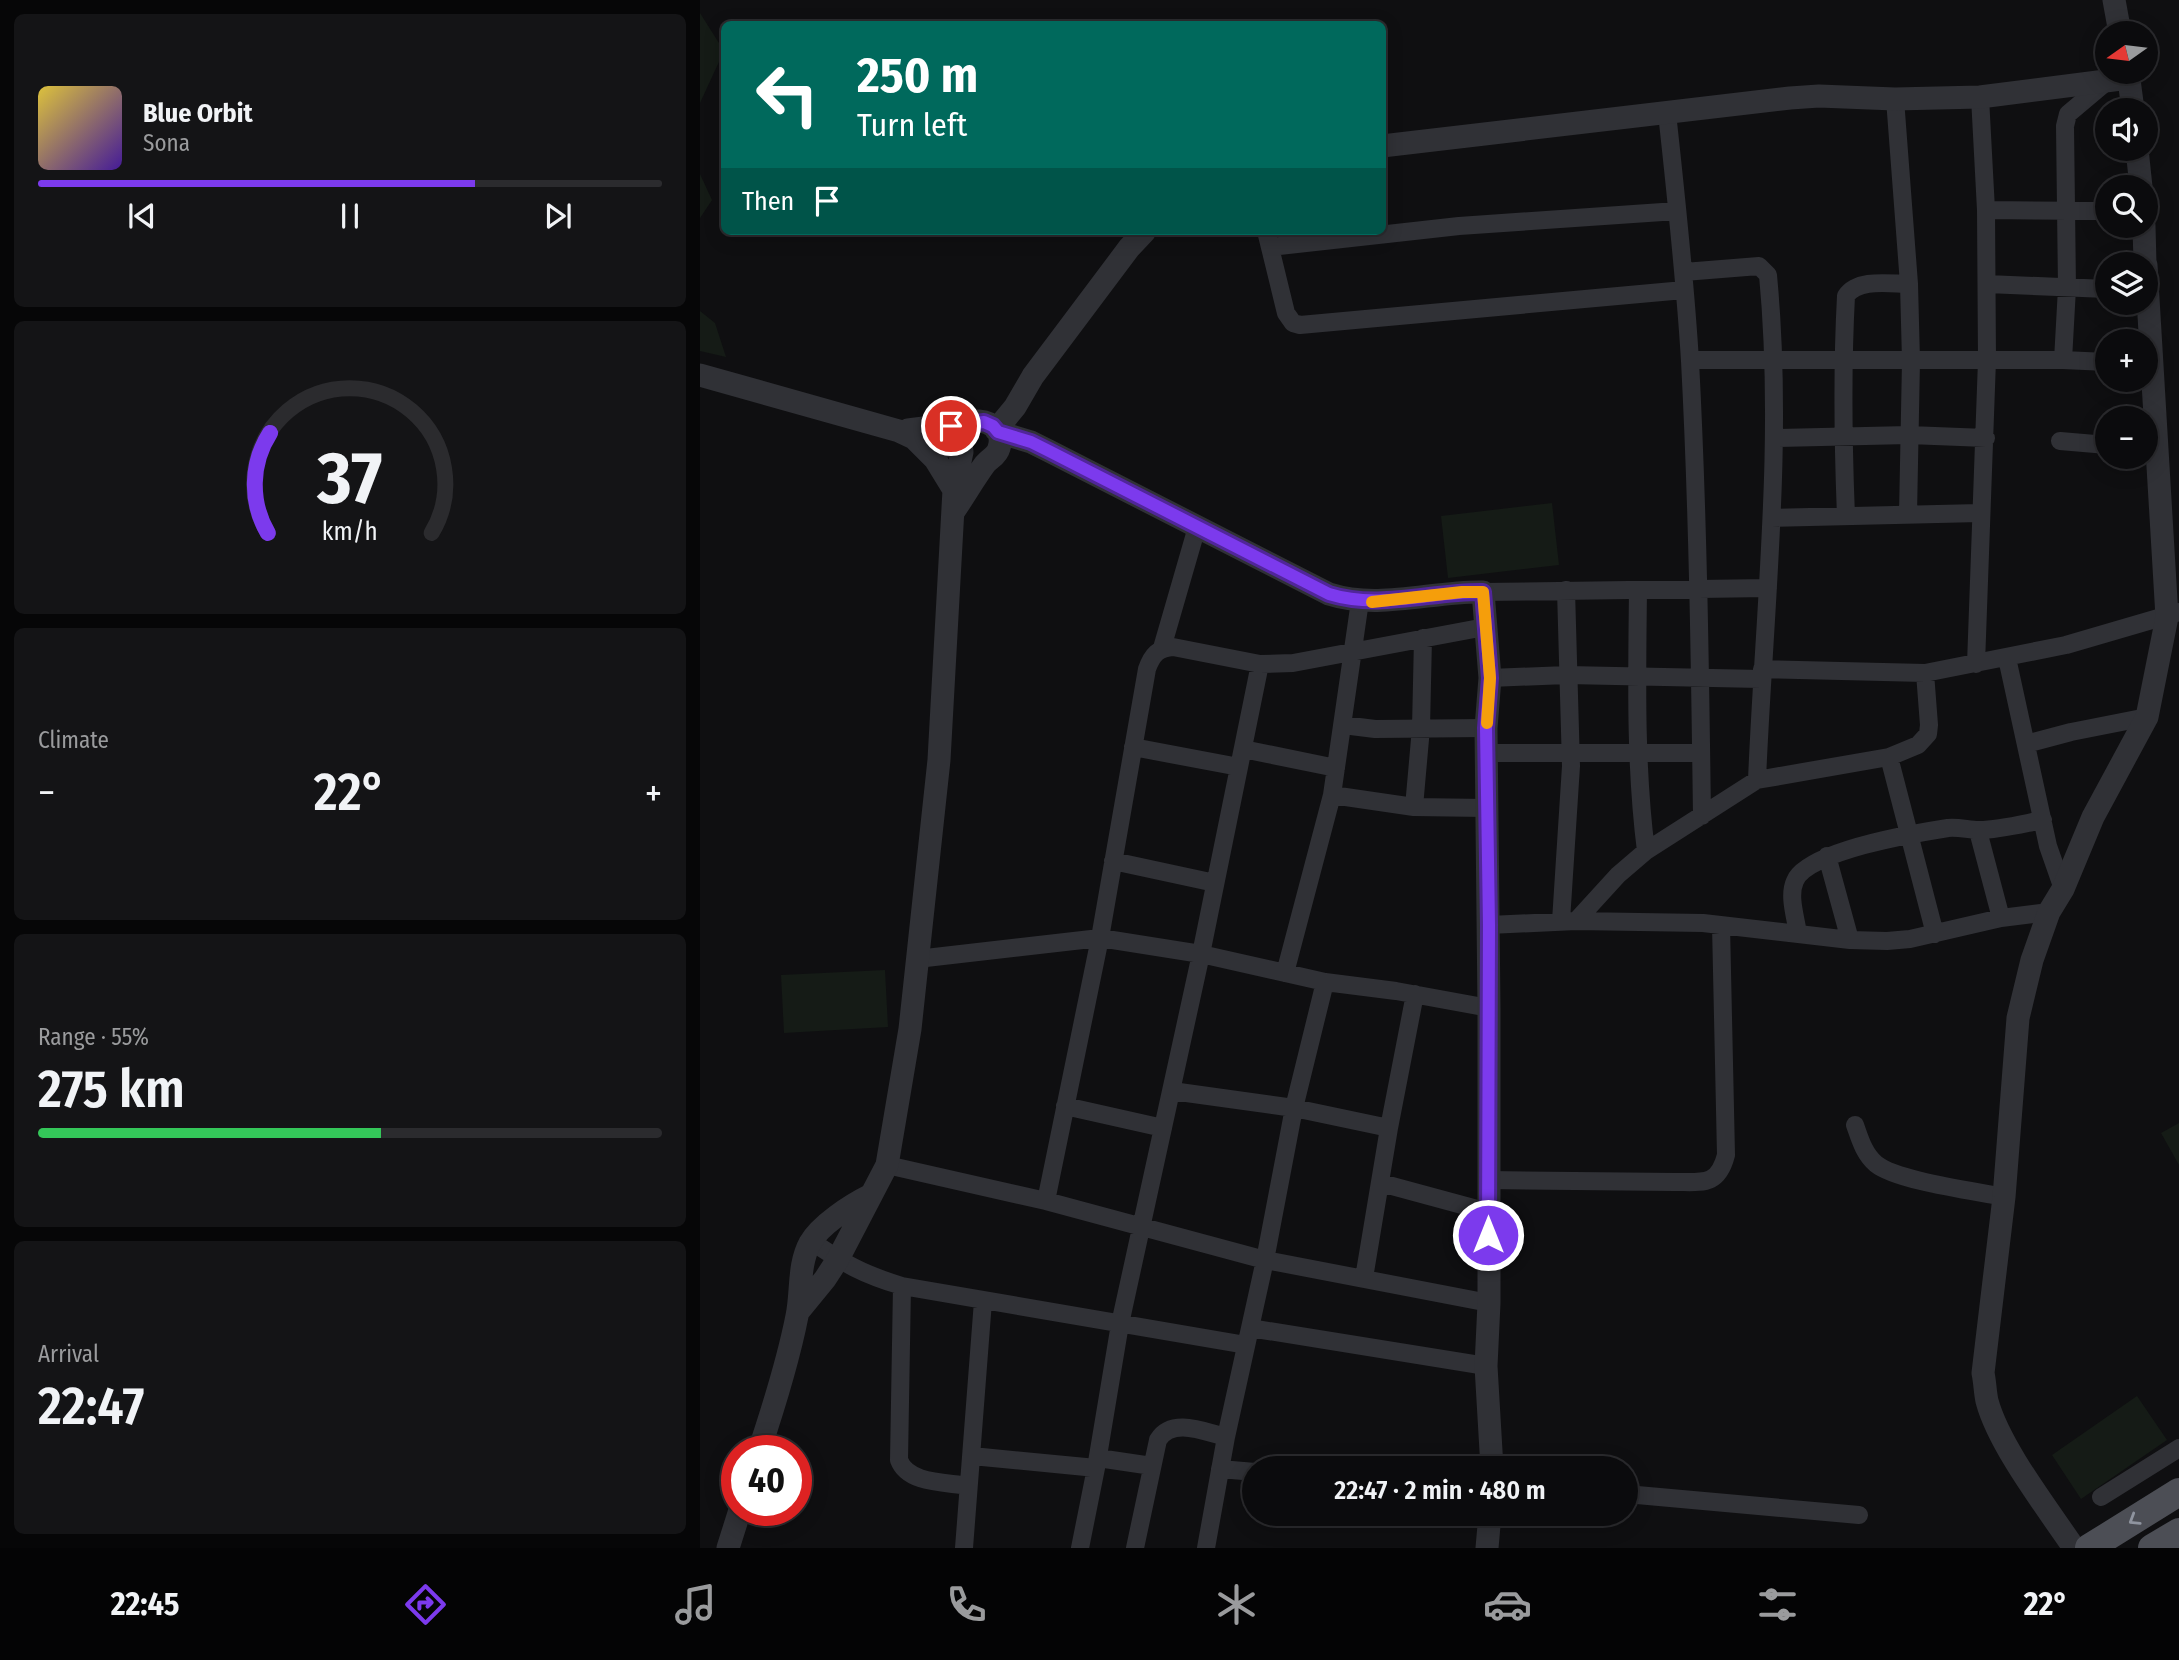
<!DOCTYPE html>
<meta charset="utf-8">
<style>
body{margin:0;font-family:"Fira Sans Condensed",sans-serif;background:#141416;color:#f1f3f6;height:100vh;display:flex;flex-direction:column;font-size:26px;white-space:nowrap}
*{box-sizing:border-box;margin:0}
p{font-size:23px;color:#9a9b9d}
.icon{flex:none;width:38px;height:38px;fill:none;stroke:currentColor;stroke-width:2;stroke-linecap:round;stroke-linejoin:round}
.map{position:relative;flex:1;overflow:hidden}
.side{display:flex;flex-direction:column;gap:14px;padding:14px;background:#060607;width:700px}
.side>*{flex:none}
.top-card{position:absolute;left:21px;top:21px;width:665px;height:214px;border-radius:10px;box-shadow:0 4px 18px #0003,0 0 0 2px #2b2b2e;background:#00695c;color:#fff;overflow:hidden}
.needle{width:46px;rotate:256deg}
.controls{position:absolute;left:1395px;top:21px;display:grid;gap:14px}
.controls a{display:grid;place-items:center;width:63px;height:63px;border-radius:50%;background:#0b0b0d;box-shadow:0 4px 18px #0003,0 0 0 2px #2b2b2e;font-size:35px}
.speed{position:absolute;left:21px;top:1435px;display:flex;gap:14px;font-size:35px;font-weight:700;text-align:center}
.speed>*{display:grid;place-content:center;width:91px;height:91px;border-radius:50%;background:#0b0b0d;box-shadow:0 4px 18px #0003,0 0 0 2px #2b2b2e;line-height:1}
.speed .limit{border:10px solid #d22;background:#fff;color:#111}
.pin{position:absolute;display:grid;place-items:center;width:60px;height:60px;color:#fff;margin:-30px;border:4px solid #fff;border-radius:50%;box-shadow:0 2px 7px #0007}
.me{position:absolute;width:77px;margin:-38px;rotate:0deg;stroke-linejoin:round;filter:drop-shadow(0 0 5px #0008)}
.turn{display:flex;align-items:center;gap:24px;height:147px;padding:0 21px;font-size:32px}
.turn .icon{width:91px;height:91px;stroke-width:2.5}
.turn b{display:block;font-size:49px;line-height:60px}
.then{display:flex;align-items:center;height:66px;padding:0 21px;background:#0003;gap:14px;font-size:26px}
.big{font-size:52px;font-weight:600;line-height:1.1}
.side .tile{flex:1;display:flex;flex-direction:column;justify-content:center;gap:10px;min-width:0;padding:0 24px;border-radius:10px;background:#141416}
.side .dial{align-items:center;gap:0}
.dial svg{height:182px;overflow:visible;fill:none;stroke:#2b2b2e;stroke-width:7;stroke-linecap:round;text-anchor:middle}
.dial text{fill:#f1f3f6;stroke:none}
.song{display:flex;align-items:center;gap:21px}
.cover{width:84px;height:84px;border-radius:10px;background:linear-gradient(135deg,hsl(50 70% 55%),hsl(260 70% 35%))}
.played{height:7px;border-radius:4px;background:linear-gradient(90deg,#7c3aed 70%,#2b2b2e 70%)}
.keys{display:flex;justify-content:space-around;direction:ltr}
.heat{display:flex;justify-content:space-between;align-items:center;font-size:38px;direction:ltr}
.charge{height:10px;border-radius:5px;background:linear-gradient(90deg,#34c759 55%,#2b2b2e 0)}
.trip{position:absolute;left:542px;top:1456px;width:396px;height:70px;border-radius:35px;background:#0b0b0d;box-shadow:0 4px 18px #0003,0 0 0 2px #2b2b2e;font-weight:600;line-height:70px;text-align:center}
.dock{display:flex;height:112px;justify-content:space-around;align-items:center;background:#040405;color:#9a9b9d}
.dock .icon{width:49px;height:49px}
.dock .active{color:#7c3aed}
.dock b{font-size:32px;color:#f1f3f6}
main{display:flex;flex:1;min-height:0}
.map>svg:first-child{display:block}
.green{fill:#151b16}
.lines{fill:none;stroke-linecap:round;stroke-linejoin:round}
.minor{stroke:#303136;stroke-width:18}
.tertiary{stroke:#303136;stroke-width:23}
.primary{stroke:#4c4e55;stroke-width:28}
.oneway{stroke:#8f949f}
.route-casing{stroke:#51269a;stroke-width:18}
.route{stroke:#7c3aed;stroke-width:12}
.slow{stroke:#f59e0b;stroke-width:12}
</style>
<main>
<section class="side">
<div class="tile">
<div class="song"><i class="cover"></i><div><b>Blue Orbit</b><p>Sona</p></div></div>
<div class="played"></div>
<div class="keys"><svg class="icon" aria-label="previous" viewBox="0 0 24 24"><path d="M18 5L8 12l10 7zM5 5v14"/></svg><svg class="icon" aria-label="pause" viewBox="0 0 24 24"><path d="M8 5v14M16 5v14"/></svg><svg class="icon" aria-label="next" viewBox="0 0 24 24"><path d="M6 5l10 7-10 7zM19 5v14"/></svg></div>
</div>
<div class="tile dial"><svg viewBox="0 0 100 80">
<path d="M14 69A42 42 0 1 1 86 69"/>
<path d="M14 69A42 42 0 0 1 15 25" stroke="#7c3aed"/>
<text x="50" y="56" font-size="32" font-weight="700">37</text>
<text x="50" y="72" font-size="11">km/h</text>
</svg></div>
<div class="tile"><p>Climate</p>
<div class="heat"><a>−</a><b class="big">22°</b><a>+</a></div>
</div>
<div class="tile"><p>Range · 55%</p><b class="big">275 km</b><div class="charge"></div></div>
<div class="tile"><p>Arrival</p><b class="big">22:47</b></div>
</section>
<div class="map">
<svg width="1479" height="1548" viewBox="0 0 1479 1548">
<rect width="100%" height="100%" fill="#0f0f11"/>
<path class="green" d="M0,13L24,51L0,103Z
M0,174L12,200L0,218Z
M0,311L15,323L26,357L0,351Z
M852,503L859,565L748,578L741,516Z
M185,970L188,1027L84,1033L81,975Z
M1479,1123V1165L1461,1133Z
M1437,1396L1467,1440L1381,1499L1352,1455Z"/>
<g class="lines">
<path class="minor" d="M1195,99L1209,284L1211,361L1208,515
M967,113C976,195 985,278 990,361C998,512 1000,665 1002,816
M1286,210L1407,211
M566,231L586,313L593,323L600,325L984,290
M570,247L759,226L977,211
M984,272L1059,266L1068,275C1084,443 1064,612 1057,780
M1287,284L1407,289
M990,360H1363L1407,362
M1363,360L1367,288L1365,126L1368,114L1406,82
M1075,438L1209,435L1286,438
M1360,441L1407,445
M1146,516C1143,442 1142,370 1146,296C1158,278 1190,284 1209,284
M1072,518L1280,513
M938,590C937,678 935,765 946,851
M783,592L1068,588
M462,648L497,527
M1307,658L1348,846L1363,889
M1276,664L1287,360L1286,210L1280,97
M1062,669L1225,673L1366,645L1479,612
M790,678L867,675L1061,679
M643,725L675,729L786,728
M1326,744L1371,732L1447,717
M433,747L539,767
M543,749L636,768
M786,753H1001
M1189,757L1235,934
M632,795L714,807L786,808
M714,807L721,728L723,638
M1278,831L1301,918
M1127,856L1150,940
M413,861L515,883
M861,921L871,766L866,590
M876,921L918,875L946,851L1057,780L1189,757L1218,745L1228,734L1229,725L1225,673
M789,925L876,921L1003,923L1150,940L1187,941L1210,939L1301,918L1349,912
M1098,934C1096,918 1088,896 1095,881C1107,851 1216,833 1248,828C1259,827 1269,830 1279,830C1300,830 1322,824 1343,820
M217,959L400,938L501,954L625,982L696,991L789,1008
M585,973L632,795L660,601
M472,1091L594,1108L689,1128
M365,1106L463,1128
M1155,1125C1160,1139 1164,1154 1176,1164C1197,1181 1275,1191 1304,1197
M187,1165L346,1201L565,1260L789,1303
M788,1180L975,1182C1003,1182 1018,1186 1026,1155L1021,925
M681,1183L788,1212
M346,1201L400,938L447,669C452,655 458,648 473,647L560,664L593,663L785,627
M111,1241C145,1264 162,1274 202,1286L546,1345
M664,1278L689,1128L715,994
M202,1286L199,1460C208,1484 246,1482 268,1486
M550,1328L786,1366
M272,1456L396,1468
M398,1458L452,1466
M520,1469L555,1472
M926,1494L1159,1515
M1401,1497L1479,1448
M264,1548L283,1301
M380,1548L396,1468L420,1324L501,954L560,664
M435,1548L458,1440C472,1417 505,1432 526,1437
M506,1548L526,1437L565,1260L594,1108L625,982"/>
<path class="tertiary" d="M1414,0L1420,33
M1428,72L1433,110
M682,146L1090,98L1119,96L1195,99L1280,97L1429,78
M1437,149L1441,187
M1444,226L1445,264
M0,375L199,431L214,438L260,448
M208,430L279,421C293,422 304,433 299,448C297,456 290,458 285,464C274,479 265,495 254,511
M296,430L315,407L333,376L429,248L445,231
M298,432L331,442L349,451L629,594C679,610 732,591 783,592L790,678L786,728L789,1008V1303L786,1366L792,1468
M214,438L235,459L254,490
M98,1312L125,1279L138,1259L187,1165L210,1029L239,760L254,490L262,452L260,437L269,424
M59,1451C74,1406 88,1362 97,1316C102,1292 98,1265 110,1243C120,1225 151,1205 169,1196
M28,1548L40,1510
M787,1548L790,1514
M1374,1548C1347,1508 1299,1446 1287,1401C1285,1392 1285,1382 1283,1373L1304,1197L1318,1018L1332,960L1349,912L1363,889L1393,817L1447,717L1467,617L1446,265"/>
<path class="primary" d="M1389,1548L1479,1492
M1452,1548L1479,1532"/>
</g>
<defs><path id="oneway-chevron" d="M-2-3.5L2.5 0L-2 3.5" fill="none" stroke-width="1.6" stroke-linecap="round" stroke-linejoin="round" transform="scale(1.75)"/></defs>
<use class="oneway" href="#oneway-chevron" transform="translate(1434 1520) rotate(148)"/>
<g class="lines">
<g class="route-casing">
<path id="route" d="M251,426L284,422L293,426L298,432L331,442L349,451L629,594C680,610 732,591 783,592L790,678L786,728L789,925L788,1235"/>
</g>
<use href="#route" class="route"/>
<path class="slow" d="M672,602L762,592H783L790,678L787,723"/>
</g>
</svg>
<div class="controls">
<a><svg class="needle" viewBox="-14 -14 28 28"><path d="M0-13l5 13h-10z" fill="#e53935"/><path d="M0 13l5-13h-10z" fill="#9a9b9d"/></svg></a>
<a><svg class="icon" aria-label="sound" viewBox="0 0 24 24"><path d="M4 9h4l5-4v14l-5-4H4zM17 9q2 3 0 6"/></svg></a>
<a><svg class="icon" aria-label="search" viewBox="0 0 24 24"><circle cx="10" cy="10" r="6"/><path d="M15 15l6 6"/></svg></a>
<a><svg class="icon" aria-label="layers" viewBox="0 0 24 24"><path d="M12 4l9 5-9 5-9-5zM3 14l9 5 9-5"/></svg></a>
<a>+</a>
<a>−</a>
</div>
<div class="speed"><div class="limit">40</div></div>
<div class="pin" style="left:251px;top:426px;background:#d93025"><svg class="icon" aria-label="arrive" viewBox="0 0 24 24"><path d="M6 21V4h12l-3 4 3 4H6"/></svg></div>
<svg class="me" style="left:788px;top:1235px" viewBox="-20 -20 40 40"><circle r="17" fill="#7c3aed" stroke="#fff" stroke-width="3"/><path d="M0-11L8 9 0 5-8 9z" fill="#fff"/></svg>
<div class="trip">22:47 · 2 min · 480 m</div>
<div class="top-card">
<div class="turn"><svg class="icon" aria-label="left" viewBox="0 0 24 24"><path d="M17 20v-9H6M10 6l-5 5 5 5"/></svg><div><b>250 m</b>Turn left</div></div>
<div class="then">Then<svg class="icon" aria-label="arrive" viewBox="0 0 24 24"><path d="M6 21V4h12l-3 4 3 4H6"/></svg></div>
</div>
</div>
</main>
<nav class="dock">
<b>22:45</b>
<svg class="icon active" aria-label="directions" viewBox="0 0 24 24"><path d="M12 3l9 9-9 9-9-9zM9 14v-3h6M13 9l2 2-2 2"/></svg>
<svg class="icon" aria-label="music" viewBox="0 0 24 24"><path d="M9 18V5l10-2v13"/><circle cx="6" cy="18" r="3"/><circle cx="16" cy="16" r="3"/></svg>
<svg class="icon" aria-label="phone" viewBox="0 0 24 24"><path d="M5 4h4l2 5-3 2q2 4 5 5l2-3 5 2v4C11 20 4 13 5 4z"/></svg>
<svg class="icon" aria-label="climate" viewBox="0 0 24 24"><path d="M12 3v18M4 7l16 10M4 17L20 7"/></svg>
<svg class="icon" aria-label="car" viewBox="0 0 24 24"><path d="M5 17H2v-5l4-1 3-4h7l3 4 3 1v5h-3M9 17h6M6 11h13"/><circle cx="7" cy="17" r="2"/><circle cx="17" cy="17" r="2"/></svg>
<svg class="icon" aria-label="filters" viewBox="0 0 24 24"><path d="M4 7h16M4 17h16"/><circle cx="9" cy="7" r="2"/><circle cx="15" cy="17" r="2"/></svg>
<b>22°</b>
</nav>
